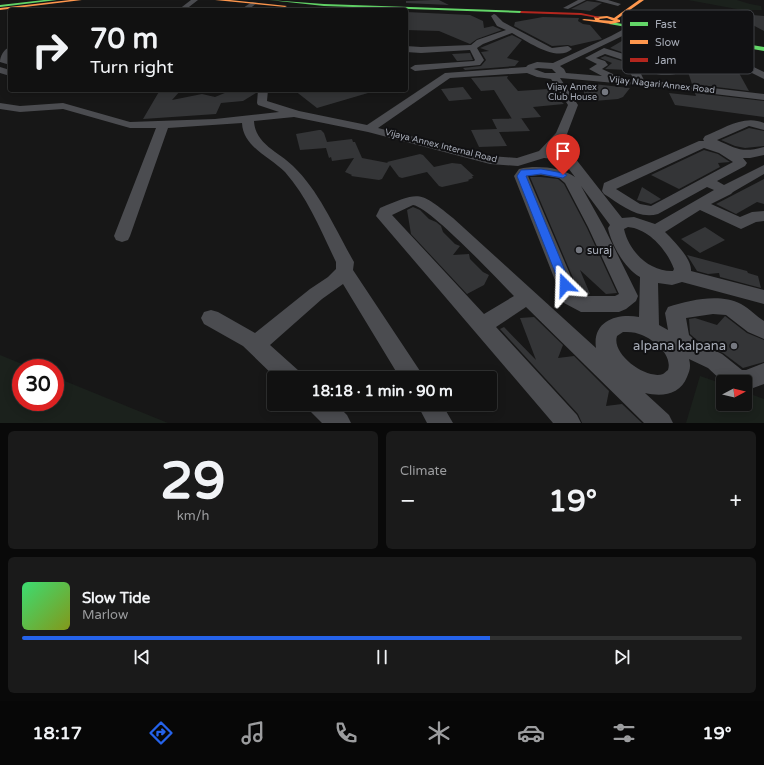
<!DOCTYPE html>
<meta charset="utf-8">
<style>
body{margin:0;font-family:"Varela Round",sans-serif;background:#1a1a1a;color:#f1f3f6;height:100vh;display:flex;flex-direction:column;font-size:15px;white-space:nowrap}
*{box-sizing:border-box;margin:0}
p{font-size:13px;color:#9c9d9f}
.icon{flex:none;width:22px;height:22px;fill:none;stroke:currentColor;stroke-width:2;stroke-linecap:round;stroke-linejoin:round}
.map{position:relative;height:423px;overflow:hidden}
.panel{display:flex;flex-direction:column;gap:8px;padding:8px;background:#090909;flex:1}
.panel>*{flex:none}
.top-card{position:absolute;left:8px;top:8px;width:400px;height:84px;border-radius:4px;box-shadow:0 2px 10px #0003,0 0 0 1px #303131;background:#111;color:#f1f3f6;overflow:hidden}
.needle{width:26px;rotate:83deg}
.buttons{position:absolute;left:716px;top:375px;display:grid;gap:8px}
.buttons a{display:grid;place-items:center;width:36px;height:36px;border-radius:4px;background:#111;box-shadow:0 2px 10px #0003,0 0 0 1px #303131;font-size:20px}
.speed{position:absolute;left:12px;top:359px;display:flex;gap:8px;font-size:20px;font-weight:700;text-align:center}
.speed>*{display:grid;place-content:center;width:52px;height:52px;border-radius:50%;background:#111;box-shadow:0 2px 10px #0003,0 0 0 1px #303131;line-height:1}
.speed .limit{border:6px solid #d22;background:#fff;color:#111}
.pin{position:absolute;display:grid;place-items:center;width:34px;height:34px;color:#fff;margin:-41px -17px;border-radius:50% 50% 50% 0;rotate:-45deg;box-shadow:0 0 4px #0007}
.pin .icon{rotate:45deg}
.me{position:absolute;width:44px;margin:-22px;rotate:338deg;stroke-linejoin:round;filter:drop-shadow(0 0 3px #0008)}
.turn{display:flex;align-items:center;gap:14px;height:84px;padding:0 16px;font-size:18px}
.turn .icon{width:52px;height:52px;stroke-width:2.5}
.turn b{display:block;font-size:28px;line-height:34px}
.big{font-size:30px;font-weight:700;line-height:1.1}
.panel .card{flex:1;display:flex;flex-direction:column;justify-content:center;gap:6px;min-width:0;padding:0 14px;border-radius:6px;background:#1a1a1a}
.panel .dial{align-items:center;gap:0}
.dial b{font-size:52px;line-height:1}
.song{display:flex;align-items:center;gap:12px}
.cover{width:48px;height:48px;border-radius:6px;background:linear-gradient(135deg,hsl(140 70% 55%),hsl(70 70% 35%))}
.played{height:4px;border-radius:2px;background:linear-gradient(90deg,#2563eb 65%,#303131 65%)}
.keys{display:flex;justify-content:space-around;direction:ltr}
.heat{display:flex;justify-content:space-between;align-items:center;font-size:22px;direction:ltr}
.panel .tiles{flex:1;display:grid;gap:8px;grid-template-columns:1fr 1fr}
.card:last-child{grid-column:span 2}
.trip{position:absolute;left:267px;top:371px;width:230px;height:40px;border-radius:4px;background:#111;box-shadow:0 2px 10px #0003,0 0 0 1px #303131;font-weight:700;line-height:40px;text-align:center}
.dock{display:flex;height:64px;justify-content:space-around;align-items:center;background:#070707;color:#9c9d9f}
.dock .icon{width:28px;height:28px}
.dock .selected{color:#2563eb}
.dock b{font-size:18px;color:#f1f3f6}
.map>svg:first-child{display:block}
.green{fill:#1b211c}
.building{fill:#343537}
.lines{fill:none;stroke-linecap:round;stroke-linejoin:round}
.street{fill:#4b4c50;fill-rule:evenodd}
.fast{fill:#63d668;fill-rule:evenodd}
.slow{fill:#ff974d;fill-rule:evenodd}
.jam{fill:#b3261e;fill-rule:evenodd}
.route{fill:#2563eb;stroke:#184099}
.poi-dot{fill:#757880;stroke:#111113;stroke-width:1.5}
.labels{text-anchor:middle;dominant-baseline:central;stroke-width:4;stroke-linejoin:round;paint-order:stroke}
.far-street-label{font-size:9px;fill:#a8adb8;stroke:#111113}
.far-poi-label{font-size:9px;fill:#a8adb8;stroke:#111113;text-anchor:end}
.poi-label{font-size:11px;fill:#a8adb8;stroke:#111113;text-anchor:start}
.near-poi-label{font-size:13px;fill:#a8adb8;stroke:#111113;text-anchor:end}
.key{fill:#111113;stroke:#3e4045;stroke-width:1}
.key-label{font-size:11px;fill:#a8adb8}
</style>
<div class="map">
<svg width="764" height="423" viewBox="0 0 764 423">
<rect width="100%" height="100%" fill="#171717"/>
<path class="green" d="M688,0H737L750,4L761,6L762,10H742Z
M0,355L32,368H21V402H55V377L168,423H0Z
M700,376L723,384V404H745V392L764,399V423H686Z"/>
<path class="building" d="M433,0H439L449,5L406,3V1Z
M587,1L602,3L590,11L571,9Z
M406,12L470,15L483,21L484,28L493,26L502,30L477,39L470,44L439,31L406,30Z
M730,13L764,16V31Z
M543,17L579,18L578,21L583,24L590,25L602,39L571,46L568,45L552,46L514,26L515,22Z
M512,35L522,40L507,58L519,61L515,66L465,70L463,68L481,66L486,60L481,52L489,51L480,48Z
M632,35L655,40L647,46L716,50L721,54L666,53L662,54L660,59L669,68H667L658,66L636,55L632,57L630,55L610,48Z
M470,53L473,60L457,61L452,54Z
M605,56L622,61L629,70L605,69L612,63L600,58Z
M677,62L730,63L746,73H739L749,91L692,84L687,69Z
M508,76L507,78L518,91L548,89L564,104L533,107L541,117L512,119L494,90L481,91L471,78Z
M584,83L630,88L623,97L618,99L594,101L584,99Z
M463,87L472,99L449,101L441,89Z
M160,90H181L172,100L202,94L215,97L232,90H256V93L243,101L221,103L216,114L143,119Z
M294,90H368V93L317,108Z
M669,93L696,96L695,93L764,101V117L675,105Z
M521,118L530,131L499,132L507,146L479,147L471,130L497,129L492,119Z
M749,128L764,131V146L745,148L735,146L721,140Z
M319,130H321L324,133L327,142L352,139L353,142H355L362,158L388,163L387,162L420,154L423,155L434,167L452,163L461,164L474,176H472L473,178L468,180L469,181L442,187L439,186L427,172L402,178L399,177L390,165L382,179L379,180L351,176L352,175L345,172L354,158L332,161L331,157L329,158L326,148L300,150L296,134Z
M704,150L718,154L730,162L718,163L720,167L679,189L651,175Z
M530,177H541L558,179L564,184L587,228L617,293L606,294L580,270L590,294H584L579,292Z
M764,179V204L757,202L736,214L716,204Z
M642,187L661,199L651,204L637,200Z
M413,207L420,210L429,219L436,222L441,226L443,232L455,244L460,246L453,255L469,254L470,259L483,272L489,275L484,285L467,294L411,234L407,210Z
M705,227L725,240L700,253L681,239Z
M687,255L747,271L748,273L758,276L761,288L720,277L719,273L708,274L697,271Z
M725,316L747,333L764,340V362L743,368L723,353L698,341L690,334L689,319L695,318L717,325Z
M534,317L563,345L558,358L574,356L609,391L606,406L622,404L642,423H582L578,414L500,329L504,327L536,360L520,318Z"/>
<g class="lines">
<path class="street" d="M191,0H198L185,10H178Z
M578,0H586L568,9L563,8Z
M595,0H608L621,4L618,6Z
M252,2L257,3L248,10H240Z
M494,14L496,15L503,22L552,48L568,46L572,49C557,63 527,41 512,33L483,44L477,48L484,60L480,65L415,71L410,68L415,65L474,61L475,60L470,50L421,53L406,52V46L421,47L471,45L477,40L506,30L497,26L491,16Z
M725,17H731L732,19L723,26L729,38L727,40L730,42L737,59L764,72V79L730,62L672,60L685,70L683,72C665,78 645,75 632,59V61L643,72L641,74L644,80L764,94V100L648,86L560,78L578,105L567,134L552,151L575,158L622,218L634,217L655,224L714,190L707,187L658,214C638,220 620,204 604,194L602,191L604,183L699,141H704L703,139L705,136C723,129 744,114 764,123V130L749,126L717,140C737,149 742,153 764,147V155L750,158H743L747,163L745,166L717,181L724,185L764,165V174L733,192L731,194L711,204L740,217L752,212L764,211V221L756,222L741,229L700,210L665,232C674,241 692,259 691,271L764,290V304L682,282L672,285L658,283L659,325L668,330L665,313L668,307C691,300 719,293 741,304C750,309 756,316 764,321V339L748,332L726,315L713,314L686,318L689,335L697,342L722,354L742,370H746L764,363V384L745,391V382H723L708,368L689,359C691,366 690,370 687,377C680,395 662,397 645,393L669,415L673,423H644L526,307L496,327L577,415L581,423H553L376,216L380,208C421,191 419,191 453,218L596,348C592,321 617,313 639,317L640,277C625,269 611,244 608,228L610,225L581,186L604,227L638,296L636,301L626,309L619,312H581L564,303L514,176L519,169C536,165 560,167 575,177L565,164L554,159L544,158L518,166L490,164L368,132L294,117L254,121C255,144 279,152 293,166C320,192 335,229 354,262L353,270L420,371L423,378H400L343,284L322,299L270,345L299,371L302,378H276L243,346L204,324L201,318L204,312L211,310L218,312L255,333L310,289L328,277L336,269V262C321,231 308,198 285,172C270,157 243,147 242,123L168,128L130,236L128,240L122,242L116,240L114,236L156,128H130L63,109L20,112L0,109V103L20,106L63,103L130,122L215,119L279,112L258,105L257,103L258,90H268L267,101L299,111L367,125L445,73L526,67L528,65L537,62L553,63L611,36L637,22L641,24L637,29L560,66L564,69L566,73L602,76L589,69L597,64L585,58L604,48L630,56L632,59L636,56C651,60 654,72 673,69L661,59L663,55L666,54L727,56L722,42L724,40L721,38L715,25ZM605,54L623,60L632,71L630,73L634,79L614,77L613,74L602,69L608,65L605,61L596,58ZM538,68L552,69L556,73H545L534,69ZM527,73L537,77L551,79L568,105L556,133L539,151L517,158L490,156L378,128L450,78ZM704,148L719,153L733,162L651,206L640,204L616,189ZM541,175L559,178L565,183L588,227L619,294L615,296H584L578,293L528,176ZM413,205C431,208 497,279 514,296L484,314L392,215ZM628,227C649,229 667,250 674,269L673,271C650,272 629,252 624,229ZM623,332C628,332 634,332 639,334C652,338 673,354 668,370C666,371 665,373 663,374C646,380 611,354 617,336Z
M10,47V56L8,59H10V65L0,62C0,56 4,49 10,47Z
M0,67L10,70V76L0,73Z
M308,404H336L347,415L351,423H322L311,412Z
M417,404H442L453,423H427Z"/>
<path class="fast" d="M44,0H57L0,7V5Z
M269,0L324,4L521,11L523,12L521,13L324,6Z
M611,22L764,47V51L609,24Z"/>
<path class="slow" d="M70,0H82L0,10V8Z
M215,0H230L287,6L285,7Z
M639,0H644L617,19L620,20V22L611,24L582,20L584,19L595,20L594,17L607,16L614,18ZM607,18L614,21L600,20L599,19Z"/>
<path class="jam" d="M521,11L581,13L600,17L598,18L581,15L520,13Z"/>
</g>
<path class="route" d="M541,169L563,173L567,175L563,178L541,174L526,176L571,285L569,288L565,289L561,288L560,285L517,176L521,170Z"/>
<g class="poi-dot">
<circle cx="605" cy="92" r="4"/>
<circle cx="579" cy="250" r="4"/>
<circle cx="734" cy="346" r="4"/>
</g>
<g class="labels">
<g class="far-street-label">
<text transform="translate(662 85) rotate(6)">Vijay Nagari Annex Road</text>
<text transform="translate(441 146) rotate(14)">Vijaya Annex Internal Road</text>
</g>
<g class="far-poi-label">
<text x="597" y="87">Vijay Annex<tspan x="597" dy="10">Club House</tspan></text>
</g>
<g class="poi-label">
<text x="587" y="250">suraj</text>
</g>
<g class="near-poi-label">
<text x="726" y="346">alpana kalpana</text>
</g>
</g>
<rect x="622" y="10" width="132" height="64" rx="6" class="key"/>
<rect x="630" y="22" width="18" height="4" fill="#63d668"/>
<rect x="630" y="40" width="18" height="4" fill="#ff974d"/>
<rect x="630" y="58" width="18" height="4" fill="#b3261e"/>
<g class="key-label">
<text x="655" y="28">Fast</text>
<text x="655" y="46">Slow</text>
<text x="655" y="64">Jam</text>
</g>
</svg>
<div class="buttons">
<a><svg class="needle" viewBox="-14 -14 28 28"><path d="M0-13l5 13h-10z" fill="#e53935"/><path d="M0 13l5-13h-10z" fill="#9c9d9f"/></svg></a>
</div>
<div class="speed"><div class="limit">30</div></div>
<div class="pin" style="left:563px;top:175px;background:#d93025"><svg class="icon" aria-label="arrive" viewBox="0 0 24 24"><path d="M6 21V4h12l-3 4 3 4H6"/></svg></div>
<svg class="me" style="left:565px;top:285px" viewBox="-20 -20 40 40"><path d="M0-17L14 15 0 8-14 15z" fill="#2563eb" stroke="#fff" stroke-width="4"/></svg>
<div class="trip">18:18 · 1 min · 90 m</div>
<div class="top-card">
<div class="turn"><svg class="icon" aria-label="right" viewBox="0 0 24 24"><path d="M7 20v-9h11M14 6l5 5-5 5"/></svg><div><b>70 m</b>Turn right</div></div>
</div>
</div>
<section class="panel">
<div class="tiles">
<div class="card dial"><b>29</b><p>km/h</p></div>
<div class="card"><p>Climate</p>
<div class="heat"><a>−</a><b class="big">19°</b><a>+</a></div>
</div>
<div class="card">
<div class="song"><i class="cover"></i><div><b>Slow Tide</b><p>Marlow</p></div></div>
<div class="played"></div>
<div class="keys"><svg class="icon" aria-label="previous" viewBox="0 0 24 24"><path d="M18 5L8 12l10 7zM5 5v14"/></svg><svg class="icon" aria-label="pause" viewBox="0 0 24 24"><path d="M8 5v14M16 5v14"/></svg><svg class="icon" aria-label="next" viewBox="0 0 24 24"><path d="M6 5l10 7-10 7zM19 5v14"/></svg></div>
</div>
</div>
</section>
<nav class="dock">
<b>18:17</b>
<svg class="icon selected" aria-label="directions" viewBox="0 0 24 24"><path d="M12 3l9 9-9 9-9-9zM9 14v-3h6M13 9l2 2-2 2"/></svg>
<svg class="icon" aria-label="music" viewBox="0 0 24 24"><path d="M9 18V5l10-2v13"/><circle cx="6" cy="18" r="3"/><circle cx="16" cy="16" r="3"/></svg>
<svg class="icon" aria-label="phone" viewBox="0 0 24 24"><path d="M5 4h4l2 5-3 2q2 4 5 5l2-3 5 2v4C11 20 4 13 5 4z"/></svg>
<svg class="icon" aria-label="climate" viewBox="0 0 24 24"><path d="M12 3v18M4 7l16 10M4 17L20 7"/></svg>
<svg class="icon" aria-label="car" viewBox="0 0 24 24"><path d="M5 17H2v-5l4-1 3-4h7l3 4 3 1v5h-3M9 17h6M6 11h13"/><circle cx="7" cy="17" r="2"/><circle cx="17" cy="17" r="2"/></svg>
<svg class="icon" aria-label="filters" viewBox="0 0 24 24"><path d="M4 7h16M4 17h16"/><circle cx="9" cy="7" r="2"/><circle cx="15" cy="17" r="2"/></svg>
<b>19°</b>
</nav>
